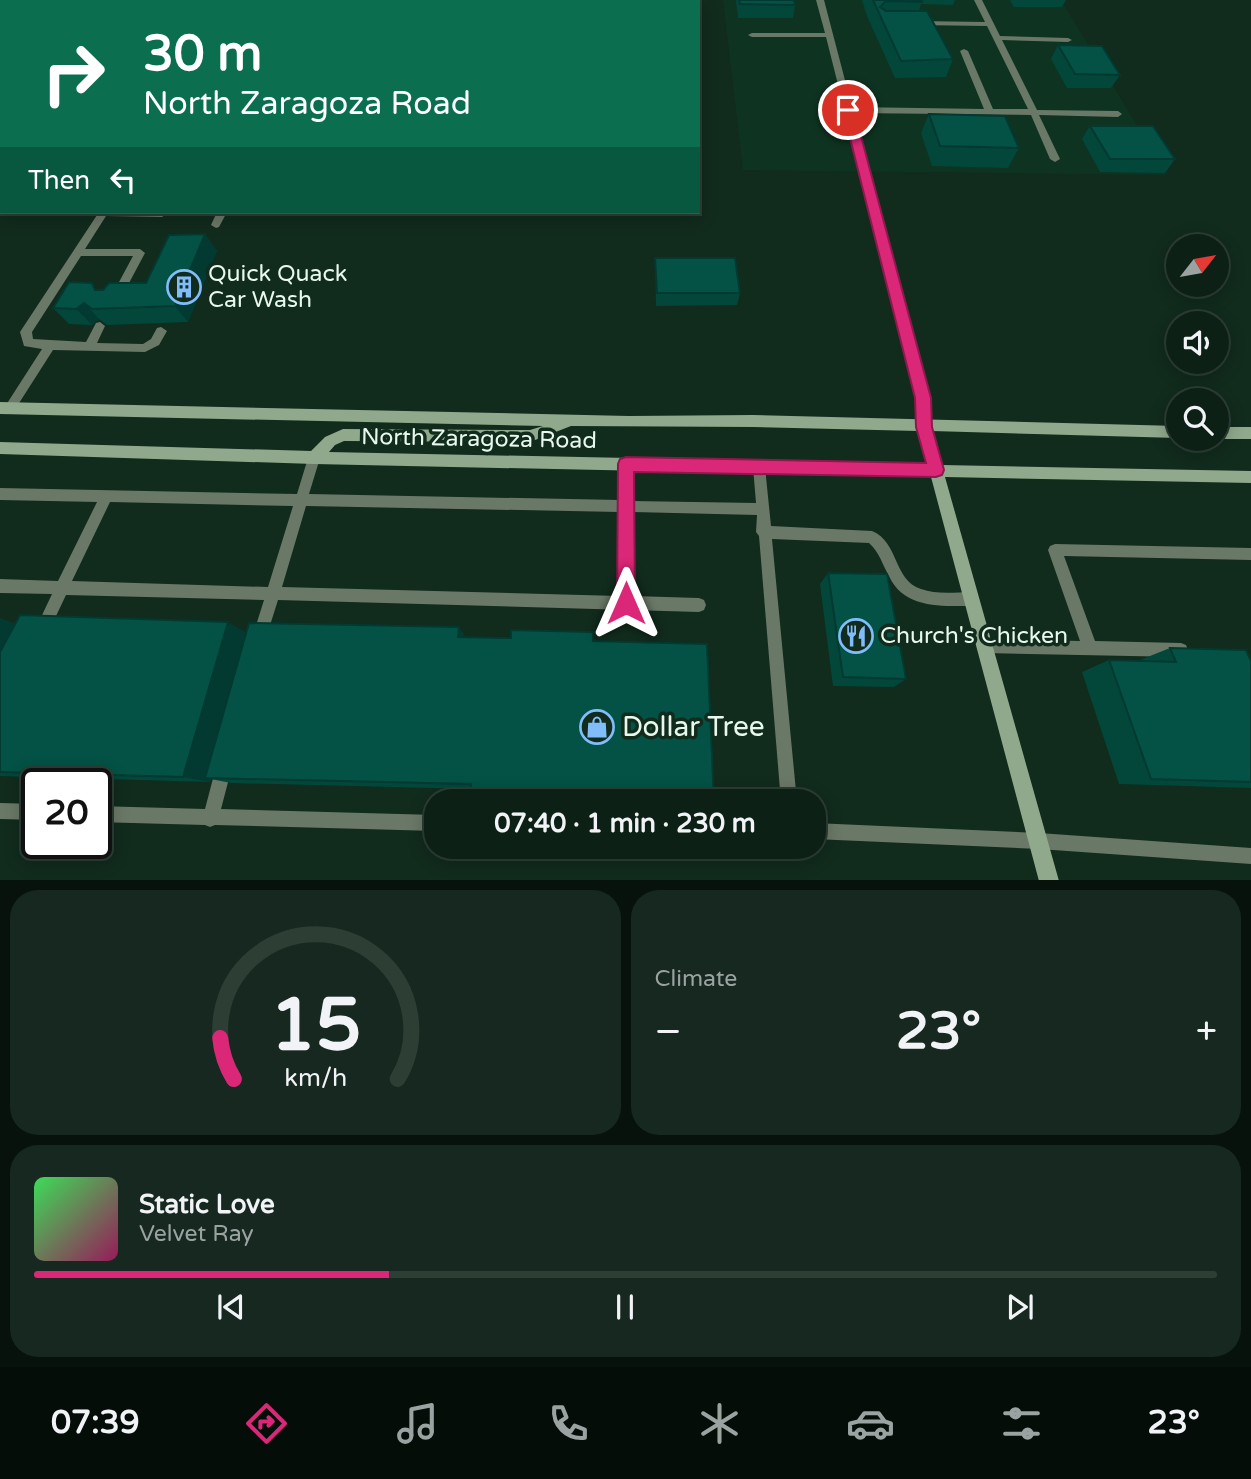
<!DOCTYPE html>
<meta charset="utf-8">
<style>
body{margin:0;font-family:"Varela Round",sans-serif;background:#16281f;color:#f1f3f6;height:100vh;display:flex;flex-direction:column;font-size:26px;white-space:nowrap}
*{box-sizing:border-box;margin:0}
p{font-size:23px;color:#9aa3a1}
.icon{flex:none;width:38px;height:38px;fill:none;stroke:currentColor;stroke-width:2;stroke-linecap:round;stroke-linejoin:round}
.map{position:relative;height:880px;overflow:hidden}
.side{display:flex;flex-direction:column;gap:10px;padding:10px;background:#07120c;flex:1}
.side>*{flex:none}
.top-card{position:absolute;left:0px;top:0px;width:700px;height:214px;box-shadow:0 4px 18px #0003,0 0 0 2px #2d3e35;background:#0b6e4f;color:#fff;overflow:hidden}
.needle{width:46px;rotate:59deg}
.controls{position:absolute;left:1166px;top:234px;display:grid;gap:14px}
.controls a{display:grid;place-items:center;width:63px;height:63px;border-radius:50%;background:#0d2016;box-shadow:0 4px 18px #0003,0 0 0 2px #2d3e35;font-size:35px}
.speed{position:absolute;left:21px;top:768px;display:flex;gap:14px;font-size:35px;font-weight:700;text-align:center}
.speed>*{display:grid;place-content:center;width:91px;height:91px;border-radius:50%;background:#0d2016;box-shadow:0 4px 18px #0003,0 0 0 2px #2d3e35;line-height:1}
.speed .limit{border:4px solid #111;border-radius:10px;background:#fff;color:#111}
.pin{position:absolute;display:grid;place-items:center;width:60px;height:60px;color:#fff;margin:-30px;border:4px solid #fff;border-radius:50%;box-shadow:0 2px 7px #0007}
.me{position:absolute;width:77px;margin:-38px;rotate:0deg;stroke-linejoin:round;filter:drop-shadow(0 0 5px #0008)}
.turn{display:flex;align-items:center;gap:24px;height:147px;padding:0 28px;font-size:32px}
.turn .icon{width:91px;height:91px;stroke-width:2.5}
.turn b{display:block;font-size:49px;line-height:60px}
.then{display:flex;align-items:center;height:66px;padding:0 28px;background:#0003;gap:14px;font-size:26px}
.big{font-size:52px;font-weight:800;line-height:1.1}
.side .card{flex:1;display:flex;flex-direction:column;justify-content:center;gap:10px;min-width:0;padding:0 24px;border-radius:28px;background:#16281f}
.side .dial{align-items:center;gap:0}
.dial svg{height:182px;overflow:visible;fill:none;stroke:#2d3e35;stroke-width:7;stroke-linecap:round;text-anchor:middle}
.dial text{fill:#f1f3f6;stroke:none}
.song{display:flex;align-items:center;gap:21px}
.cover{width:84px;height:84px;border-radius:10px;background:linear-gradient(135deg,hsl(130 70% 55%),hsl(330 70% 35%))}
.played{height:7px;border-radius:4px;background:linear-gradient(90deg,#db2777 30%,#2d3e35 30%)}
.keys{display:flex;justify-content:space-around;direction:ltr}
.heat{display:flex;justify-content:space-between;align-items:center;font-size:38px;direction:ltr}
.side .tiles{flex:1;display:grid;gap:10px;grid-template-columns:1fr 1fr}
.card:last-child{grid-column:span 2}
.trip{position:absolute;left:424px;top:789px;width:402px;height:70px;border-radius:28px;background:#0d2016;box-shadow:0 4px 18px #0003,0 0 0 2px #2d3e35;font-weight:800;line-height:70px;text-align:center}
.dock{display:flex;height:112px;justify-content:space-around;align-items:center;background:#050d09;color:#9aa3a1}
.dock .icon{width:49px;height:49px}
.dock .current{color:#db2777}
.dock b{font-size:32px;color:#f1f3f6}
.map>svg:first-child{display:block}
.built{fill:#0f3321}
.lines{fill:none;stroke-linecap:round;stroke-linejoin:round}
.lane{fill:#6a7867;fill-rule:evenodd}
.secondary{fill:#90a88b;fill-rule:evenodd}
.wall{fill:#03473b}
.shaded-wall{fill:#023930}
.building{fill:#035245;stroke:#023930;stroke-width:2}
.route{fill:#db2777;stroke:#8e194d;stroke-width:2}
.labels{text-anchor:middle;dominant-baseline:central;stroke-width:7;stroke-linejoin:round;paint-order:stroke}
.poi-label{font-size:23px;fill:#e8f8ee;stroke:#112b1d;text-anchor:start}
.street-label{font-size:23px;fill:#e8f8ee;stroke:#112b1d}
.near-poi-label{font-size:28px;fill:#e8f8ee;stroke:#112b1d;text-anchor:start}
</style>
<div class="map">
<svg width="1251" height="881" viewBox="0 0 1251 881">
<rect width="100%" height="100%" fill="#112b1d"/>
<path class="built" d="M723,0H1061L1167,175L743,170Z"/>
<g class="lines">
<path class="lane" d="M816,0H824L852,107L984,109L960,51L964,49L968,51L993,109H1028L987,26L917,25L913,23L917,21L985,22L974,0H982L1000,36L1068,38L1072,40L1068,42L1002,40L1037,110L1118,111L1122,114L1118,117L1039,115L1060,159L1055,162L1050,159L1031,115L853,113L929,398L930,427L928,431H920L918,427L917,398L826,37H752L748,35L752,33H825Z
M99,212H169L162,217L106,216L85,249H140L145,253L120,300L116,301L111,297L133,256H81L32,332L33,339L86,342L96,323L100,322L105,326L97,343L143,344L151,339L157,328L161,327L167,331L159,345L145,352L53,350L14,411H6L4,408L6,405L42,349L24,346L20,332Z
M217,212H227L219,227L216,228L211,225Z
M314,453L318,454L320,458L309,494L620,500V464L622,460L626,459L630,460L632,464V501L756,503L753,467L755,463L759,462L763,463L765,467L771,526L872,531C899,542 893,580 921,589C937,595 956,592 972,592L977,594L979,599L977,604L972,606C941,606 904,609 889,576C882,564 880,553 869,543L772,539L797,802H781L759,536L756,532L757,515L633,512V596L699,598L704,600L706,605L704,610L699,612L278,600L266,638L264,643L259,645L254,643L252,638L264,600L66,595L47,635L42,637L37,635L35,630L52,594L0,593V579L58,581L97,502L0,500V488L297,494L308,458L310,454ZM110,502L293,506L268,587L72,581ZM306,506L619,512V596L282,587Z
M1055,544L1251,548V560L1064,556L1095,641L1181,643L1186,645L1188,650L1186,655L1181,657L985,653L980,651L978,646L980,641L985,639L1080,641L1048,550L1050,546Z
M224,759L230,761L232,767L221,809L436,815V831L215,825L210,827L205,825L96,822V806L205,809L216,767L218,761Z
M0,803L37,804V820L0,819Z
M814,823L1039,833L1251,848V864L1039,849L814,839Z"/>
<path class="secondary" d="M0,402L629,416L753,415L1178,426V438L932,431L942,465L1251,471V483L945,477L1059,881H1039L931,477L314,464L0,454V442L311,451L325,437L343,429L530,430L543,426L0,414ZM571,426L753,427L918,431L927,464L329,452L335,445L344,441L530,442Z
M1216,427H1251V439H1216Z"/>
</g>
<path class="wall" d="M736,0H794L795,5L793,18H738Z
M862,0H955L953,5L921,4L919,11L953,59L946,77L895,78L867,16Z
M1010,0H1066L1062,7H1014Z
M1058,45L1120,75L1111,88H1067L1051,59Z
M929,114L1019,148L1008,168L932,166L921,133Z
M1090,126L1175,159L1165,173L1100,172L1082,139Z
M205,234L217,251L188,322L107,325L99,319L92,325L69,324L53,308L99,290L146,283Z
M655,258L740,293L737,305L656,306Z
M828,573L906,679L894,687L833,686L820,584Z
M0,618L15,624L228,622L246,633L594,641L714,802H584L480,798L470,794L471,789L231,783L211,779L210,782L0,776Z
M1170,648L1251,661V788L1119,784L1082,672L1109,660L1141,661L1140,660Z"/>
<path class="shaded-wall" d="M205,234L217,251L188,322L175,306Z
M84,303L99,319L92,325L76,309Z
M0,618L30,630L0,690Z
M228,622L250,635L205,778L211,779L210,782L183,777Z
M459,627L468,640L458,637Z"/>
<path class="building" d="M739,0H794L795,5L740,4Z
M873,0H921L922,2L886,1L880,7L886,11H927L953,59L901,61Z
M1058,45L1102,46L1120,75L1075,74Z
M929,114L1005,116L1019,148L940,146Z
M1090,126H1153L1175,159H1110Z
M205,234L175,306L92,309L84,303L76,309L53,308L69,282L92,283L95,290H103L109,283H146L169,235Z
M655,258H735L740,293H657Z
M828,573L887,574L906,679L843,677Z
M20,615L228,622L183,777L0,772V652Z
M249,623L459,627L458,637L511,638V630L593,632V641L707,644L714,802L470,794L471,784L205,778Z
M1170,648L1246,650L1251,661V782L1151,779L1109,660L1176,662Z"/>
<path class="route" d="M848,106L854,110L931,398L932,427L944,470L942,475L936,477L634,472L635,603L633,610L626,612L620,610L617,603L618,464L620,459L626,457L926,463L916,427L915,398L843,110Z"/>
<defs>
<g id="building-ring" transform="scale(1.75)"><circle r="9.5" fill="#112b1d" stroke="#81bdfa" stroke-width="1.5"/><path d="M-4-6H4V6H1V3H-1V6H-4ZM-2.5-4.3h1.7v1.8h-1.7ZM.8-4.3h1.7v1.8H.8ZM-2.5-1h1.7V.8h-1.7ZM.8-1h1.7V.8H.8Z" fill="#81bdfa"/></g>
<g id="restaurant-ring" transform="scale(1.75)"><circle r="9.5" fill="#112b1d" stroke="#81bdfa" stroke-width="1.5"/><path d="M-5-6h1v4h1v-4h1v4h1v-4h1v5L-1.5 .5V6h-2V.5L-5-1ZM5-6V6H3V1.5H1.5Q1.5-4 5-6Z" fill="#81bdfa"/></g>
<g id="shop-ring" transform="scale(1.75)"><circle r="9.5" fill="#112b1d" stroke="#81bdfa" stroke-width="1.5"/><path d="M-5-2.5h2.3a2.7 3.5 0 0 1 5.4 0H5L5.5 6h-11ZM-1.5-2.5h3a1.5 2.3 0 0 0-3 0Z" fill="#81bdfa"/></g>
</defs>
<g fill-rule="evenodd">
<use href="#building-ring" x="184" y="287"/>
<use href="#restaurant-ring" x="856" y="636"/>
<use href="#shop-ring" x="597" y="727"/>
</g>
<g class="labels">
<g class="poi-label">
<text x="208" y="274">Quick Quack<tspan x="208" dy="26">Car Wash</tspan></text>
<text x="880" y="636">Church's Chicken</text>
</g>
<g class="street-label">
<text transform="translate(479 439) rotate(1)">North Zaragoza Road</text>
</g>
<g class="near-poi-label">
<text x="622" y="727">Dollar Tree</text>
</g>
</g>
</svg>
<div class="controls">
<a><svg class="needle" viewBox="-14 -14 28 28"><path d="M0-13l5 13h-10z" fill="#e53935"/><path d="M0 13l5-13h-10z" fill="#9aa3a1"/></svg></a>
<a><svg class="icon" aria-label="sound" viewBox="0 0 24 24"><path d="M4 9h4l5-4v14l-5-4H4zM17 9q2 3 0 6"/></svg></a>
<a><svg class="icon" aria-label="search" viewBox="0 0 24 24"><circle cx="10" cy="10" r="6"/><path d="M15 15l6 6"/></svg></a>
</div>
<div class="speed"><div class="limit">20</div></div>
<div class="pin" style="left:848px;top:110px;background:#d93025"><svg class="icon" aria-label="arrive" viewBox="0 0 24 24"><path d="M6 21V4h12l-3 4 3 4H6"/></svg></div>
<svg class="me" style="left:626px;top:603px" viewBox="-20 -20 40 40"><path d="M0-17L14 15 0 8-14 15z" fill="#db2777" stroke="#fff" stroke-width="4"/></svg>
<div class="trip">07:40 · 1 min · 230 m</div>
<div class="top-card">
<div class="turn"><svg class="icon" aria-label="right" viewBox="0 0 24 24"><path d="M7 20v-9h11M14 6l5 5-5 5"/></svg><div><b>30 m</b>North Zaragoza Road</div></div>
<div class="then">Then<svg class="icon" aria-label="left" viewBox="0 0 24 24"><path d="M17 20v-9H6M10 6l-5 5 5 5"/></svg></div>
</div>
</div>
<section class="side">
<div class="tiles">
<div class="card dial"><svg viewBox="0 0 100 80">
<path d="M14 69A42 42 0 1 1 86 69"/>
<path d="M14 69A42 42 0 0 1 8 51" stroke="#db2777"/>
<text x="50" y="56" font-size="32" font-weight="700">15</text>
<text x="50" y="72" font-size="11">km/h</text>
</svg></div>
<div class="card"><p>Climate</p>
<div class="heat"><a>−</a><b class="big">23°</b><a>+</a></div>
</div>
<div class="card">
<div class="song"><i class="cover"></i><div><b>Static Love</b><p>Velvet Ray</p></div></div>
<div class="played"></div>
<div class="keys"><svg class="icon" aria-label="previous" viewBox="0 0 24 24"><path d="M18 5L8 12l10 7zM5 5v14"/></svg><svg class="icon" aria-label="pause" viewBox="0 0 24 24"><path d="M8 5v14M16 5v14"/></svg><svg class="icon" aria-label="next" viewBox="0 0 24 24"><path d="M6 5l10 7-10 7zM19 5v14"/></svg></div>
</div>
</div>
</section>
<nav class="dock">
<b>07:39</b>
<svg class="icon current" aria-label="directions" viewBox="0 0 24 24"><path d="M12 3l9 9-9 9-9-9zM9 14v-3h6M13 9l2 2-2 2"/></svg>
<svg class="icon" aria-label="music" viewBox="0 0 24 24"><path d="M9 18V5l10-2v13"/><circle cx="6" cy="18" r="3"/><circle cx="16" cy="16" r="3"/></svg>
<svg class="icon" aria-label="phone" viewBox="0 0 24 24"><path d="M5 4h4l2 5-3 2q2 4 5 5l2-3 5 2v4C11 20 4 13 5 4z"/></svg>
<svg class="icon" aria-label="climate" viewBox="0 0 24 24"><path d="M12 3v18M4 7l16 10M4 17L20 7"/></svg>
<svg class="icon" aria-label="car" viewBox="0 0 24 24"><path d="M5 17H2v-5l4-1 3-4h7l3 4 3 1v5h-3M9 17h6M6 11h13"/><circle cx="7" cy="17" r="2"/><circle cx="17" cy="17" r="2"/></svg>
<svg class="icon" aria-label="filters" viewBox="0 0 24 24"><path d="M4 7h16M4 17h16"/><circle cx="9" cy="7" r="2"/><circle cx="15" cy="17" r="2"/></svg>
<b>23°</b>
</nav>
